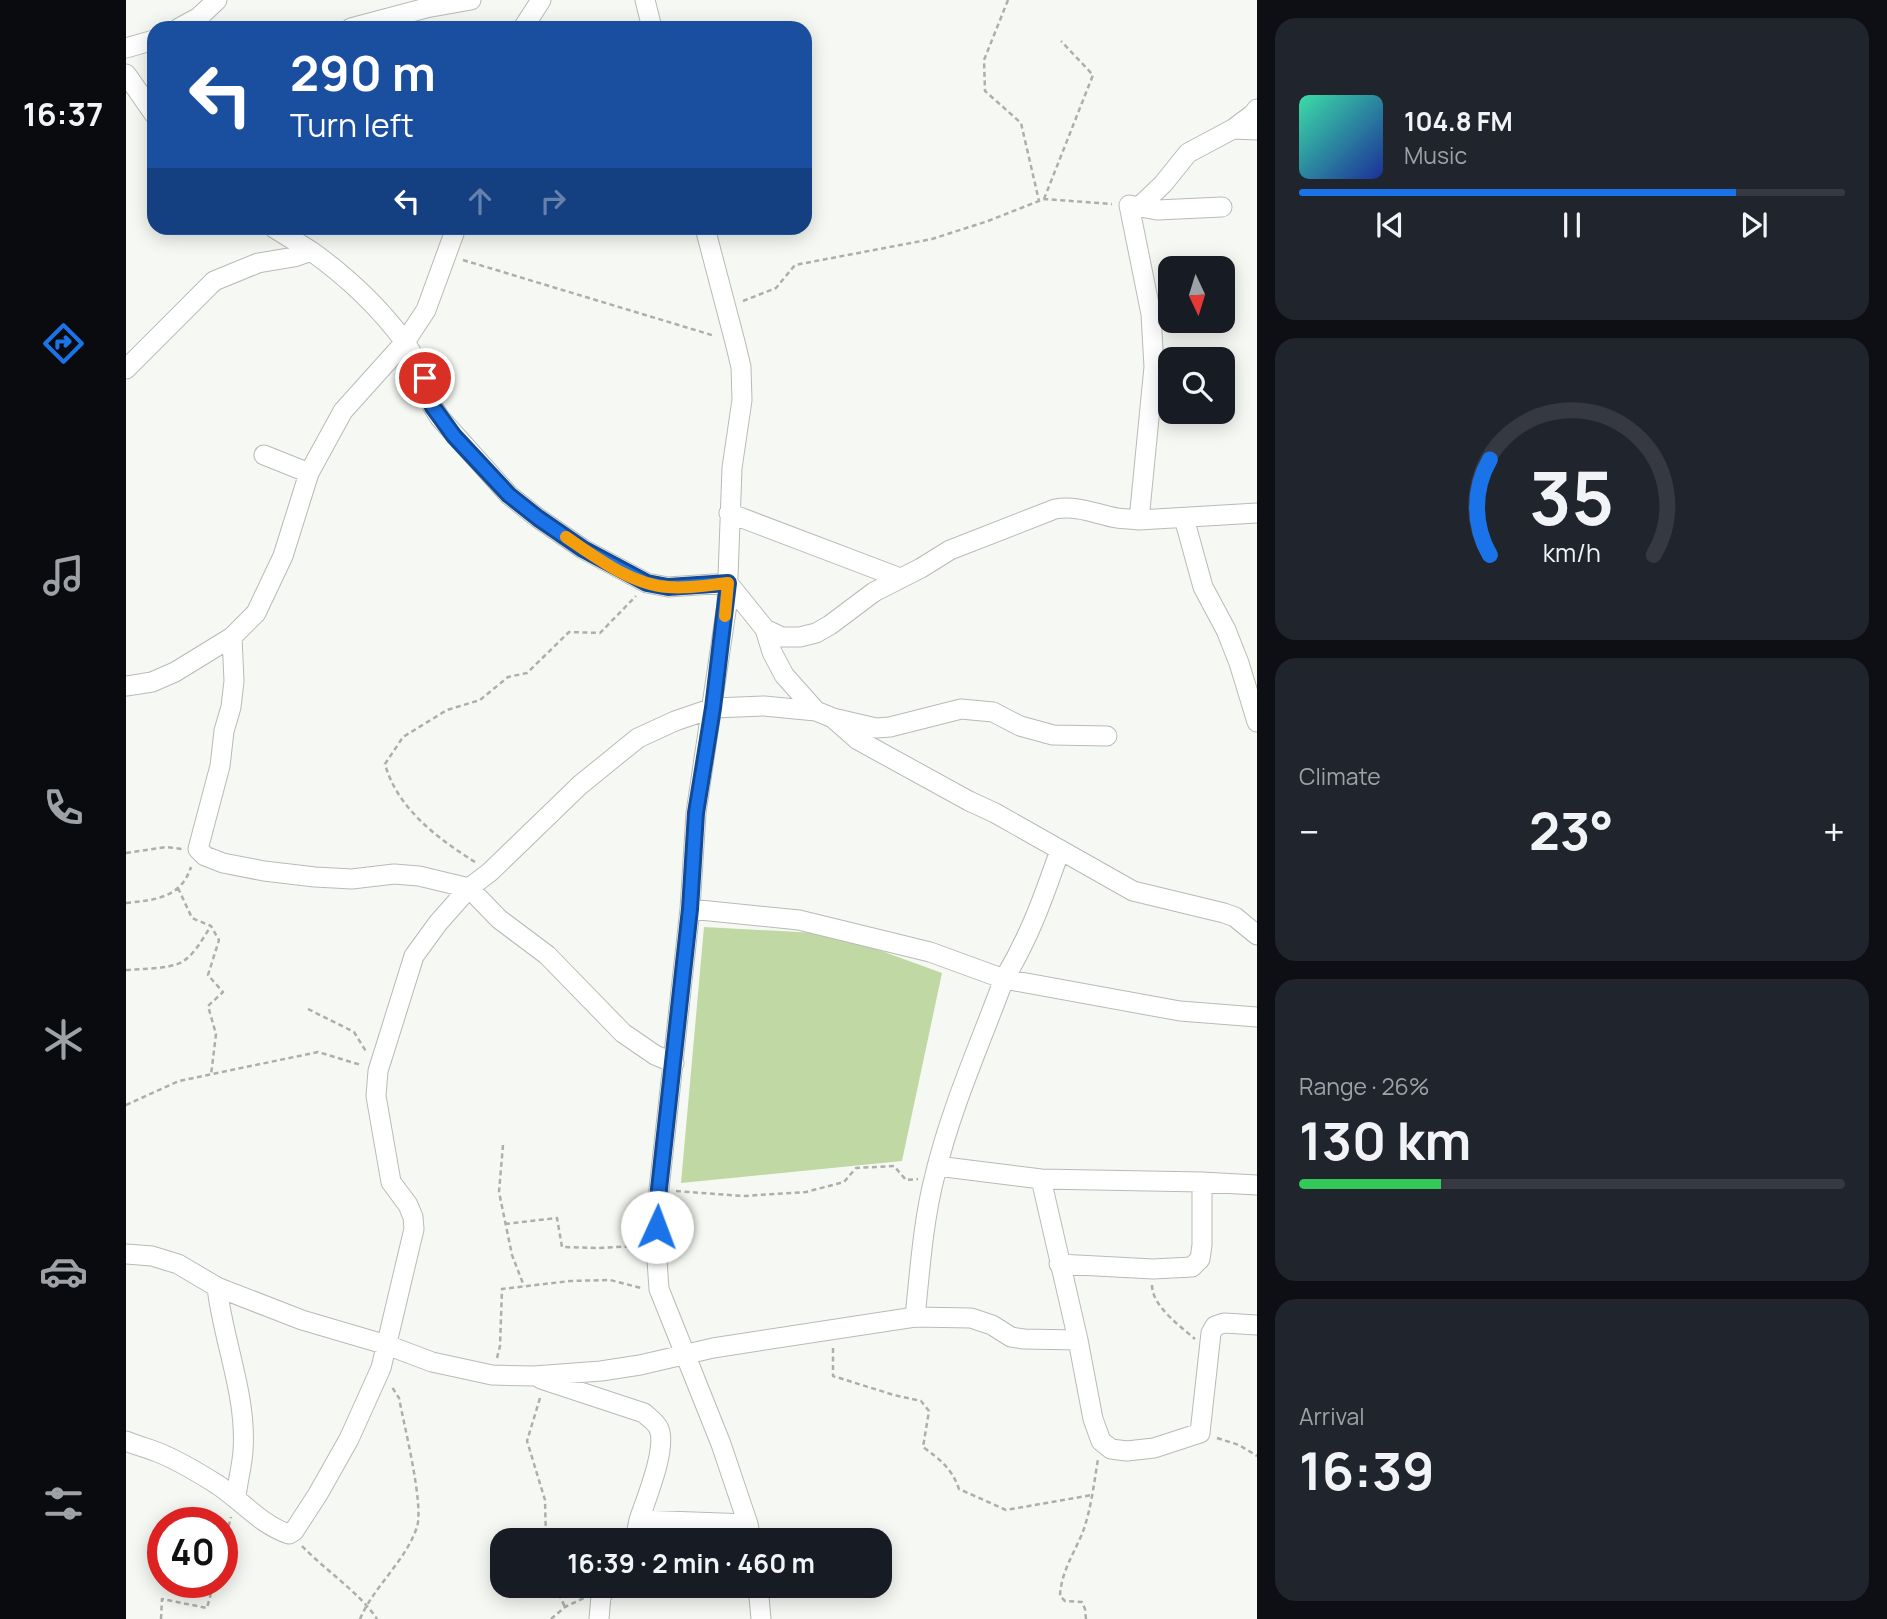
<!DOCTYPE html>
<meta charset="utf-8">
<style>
body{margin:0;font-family:Manrope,sans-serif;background:#20242c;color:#f1f3f6;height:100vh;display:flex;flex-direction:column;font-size:26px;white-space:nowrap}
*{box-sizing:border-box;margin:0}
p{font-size:23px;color:#9ea1a6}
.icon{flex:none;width:38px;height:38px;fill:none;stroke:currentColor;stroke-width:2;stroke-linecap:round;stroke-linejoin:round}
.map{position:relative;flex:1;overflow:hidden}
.sheet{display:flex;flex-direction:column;gap:18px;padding:18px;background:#0d0f14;width:630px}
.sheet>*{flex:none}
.guide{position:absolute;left:21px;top:21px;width:665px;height:214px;border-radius:21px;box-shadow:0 4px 18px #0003;background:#1a4fa0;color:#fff;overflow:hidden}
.needle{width:46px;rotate:176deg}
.fabs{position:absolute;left:1032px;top:256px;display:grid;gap:14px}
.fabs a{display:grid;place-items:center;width:77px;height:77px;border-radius:14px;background:#171b24;box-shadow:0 4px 18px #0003;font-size:35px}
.speed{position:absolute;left:21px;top:1507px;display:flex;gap:14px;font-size:35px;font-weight:700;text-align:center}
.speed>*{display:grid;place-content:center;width:91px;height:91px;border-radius:50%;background:#171b24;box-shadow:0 4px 18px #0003;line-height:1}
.speed .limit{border:10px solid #d22;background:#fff;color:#111}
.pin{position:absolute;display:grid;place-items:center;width:60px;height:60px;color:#fff;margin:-30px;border:4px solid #fff;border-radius:50%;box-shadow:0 2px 7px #0007}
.me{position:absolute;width:77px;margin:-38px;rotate:2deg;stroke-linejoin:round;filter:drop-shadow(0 0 5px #0008)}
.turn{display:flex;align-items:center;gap:24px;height:147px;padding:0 28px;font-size:32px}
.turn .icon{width:91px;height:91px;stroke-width:2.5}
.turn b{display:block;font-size:49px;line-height:60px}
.lanes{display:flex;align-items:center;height:66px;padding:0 28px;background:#0003;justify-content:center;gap:35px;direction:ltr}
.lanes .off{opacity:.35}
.big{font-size:52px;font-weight:700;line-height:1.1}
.sheet .tile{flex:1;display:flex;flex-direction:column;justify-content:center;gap:10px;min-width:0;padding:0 24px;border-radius:21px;background:#20242c}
.sheet .dial{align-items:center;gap:0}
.dial svg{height:182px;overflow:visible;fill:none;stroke:#363941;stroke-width:7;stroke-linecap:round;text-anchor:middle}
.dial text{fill:#f1f3f6;stroke:none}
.song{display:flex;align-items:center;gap:21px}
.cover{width:84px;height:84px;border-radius:10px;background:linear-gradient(135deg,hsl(160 70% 55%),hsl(230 70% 35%))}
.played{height:7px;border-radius:4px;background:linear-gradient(90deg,#1a73e8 80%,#363941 80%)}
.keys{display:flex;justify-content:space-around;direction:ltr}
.heat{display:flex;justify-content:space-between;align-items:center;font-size:38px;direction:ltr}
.charge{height:10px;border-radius:5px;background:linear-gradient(90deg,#34c759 26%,#363941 0)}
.trip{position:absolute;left:364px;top:1528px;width:402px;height:70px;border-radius:21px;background:#171b24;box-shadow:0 4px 18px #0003;font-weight:700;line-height:70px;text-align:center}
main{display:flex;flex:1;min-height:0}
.menu{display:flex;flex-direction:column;width:126px;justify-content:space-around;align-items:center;background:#090b0e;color:#9ea1a6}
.menu .icon{width:49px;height:49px}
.menu .on{color:#1a73e8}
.menu b{font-size:32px;color:#f1f3f6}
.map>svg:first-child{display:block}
.green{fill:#c0d9a4}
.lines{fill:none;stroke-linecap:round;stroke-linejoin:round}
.minor-casing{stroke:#b8bbb5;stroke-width:21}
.path{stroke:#adafab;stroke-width:2.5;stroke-dasharray:5 3.5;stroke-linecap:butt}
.minor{stroke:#fff;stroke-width:19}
.route-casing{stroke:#114b97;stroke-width:18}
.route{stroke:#1a73e8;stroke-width:12}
.slow{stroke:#f59e0b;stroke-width:12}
</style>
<main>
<nav class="menu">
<b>16:37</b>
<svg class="icon on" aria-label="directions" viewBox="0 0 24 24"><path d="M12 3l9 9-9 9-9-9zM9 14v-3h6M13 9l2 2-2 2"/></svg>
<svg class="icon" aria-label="music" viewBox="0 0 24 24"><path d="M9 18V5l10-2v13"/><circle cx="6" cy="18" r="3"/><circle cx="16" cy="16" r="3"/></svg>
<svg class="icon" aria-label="phone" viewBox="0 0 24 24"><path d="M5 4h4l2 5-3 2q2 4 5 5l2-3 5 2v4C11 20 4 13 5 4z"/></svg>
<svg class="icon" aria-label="climate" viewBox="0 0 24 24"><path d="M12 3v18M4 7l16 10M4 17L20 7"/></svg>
<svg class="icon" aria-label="car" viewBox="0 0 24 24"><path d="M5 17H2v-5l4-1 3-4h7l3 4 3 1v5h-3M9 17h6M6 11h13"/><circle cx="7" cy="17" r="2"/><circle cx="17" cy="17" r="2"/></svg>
<svg class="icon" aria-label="filters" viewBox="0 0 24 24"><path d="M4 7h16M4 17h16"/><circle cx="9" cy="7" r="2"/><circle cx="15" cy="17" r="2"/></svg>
</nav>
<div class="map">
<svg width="1131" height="1619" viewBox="0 0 1131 1619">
<rect width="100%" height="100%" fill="#f6f8f3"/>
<path class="green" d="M578,927L709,934L816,973L776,1161L555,1183Z"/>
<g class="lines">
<g class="minor-casing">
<path id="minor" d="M519,0L526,28
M53,28L73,17L91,0
M225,28L300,8L345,0
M397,28L415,0
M0,48L28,40
M0,74L28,114
M1107,129L1127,114L1131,109
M1014,206L1037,184L1062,153L1107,129L1131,130
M1096,207L1031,210L1003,205L1025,314L1028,367L1013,520L1131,513
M148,228L185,251
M330,228L300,310L279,342L294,367L307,407L314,418L383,495L412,518L457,549L521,583L542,587L602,583L639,629L656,637H674L690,633L704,625L748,592L795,568L824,550L929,509C952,505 969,514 991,518C998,519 1006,519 1013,520
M579,228L609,342L615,367L616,400L606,468L601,604L570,813L564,909L533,1189L530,1246L533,1289L595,1444L622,1524L625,1540
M0,369L88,281L132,263L168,257L185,251C220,276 253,307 279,342L217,411L183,473L157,556L130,613L106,637L49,672L26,682L0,686
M138,455L183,473
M603,513L774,578
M1058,518L1077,587L1100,630L1113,663L1131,722
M639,629L646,652L658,675L690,711L707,718L750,728L764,727L835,709L867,712L894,726L927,735L981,736
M106,637L108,681L105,707L98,731L94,766L72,849L79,856L97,863L138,871L189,877L226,879L268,874L293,876L343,888L373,919L421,955L497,1033L529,1055L548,1063
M707,718L732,740L843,801L869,813L1007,891L1098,913L1109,917L1131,935
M934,850C918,896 904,936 878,979L1054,1011L1131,1017
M564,909L673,920L804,952L878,979C854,1044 825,1108 809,1175C797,1221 794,1270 789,1317
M811,1166L915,1179L1076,1182L1131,1185
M915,1179L952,1340L967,1419L975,1441L985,1449L1001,1451L1028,1448L1074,1433L1085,1333L1089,1326L1098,1323L1131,1325
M0,1254L26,1256L52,1264L91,1287L176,1320L261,1345L306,1362L366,1375L408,1376L475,1371L514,1365L587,1348L789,1317L845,1318L866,1325L885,1337L898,1339L952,1340
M933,1264L1027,1269L1066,1267L1074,1259L1076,1245V1182
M91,1287C97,1341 121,1395 117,1451C116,1467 111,1483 110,1499
M415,1379L518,1413C523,1418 530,1422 533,1429C541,1449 520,1499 513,1520L622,1524
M0,1441C10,1445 20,1448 31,1452C52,1460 73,1473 92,1485C116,1501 135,1525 163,1534L168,1531L192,1494L223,1439L255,1368L288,1229L287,1217L282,1205L265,1182L250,1096L252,1071L288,956L312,923L343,888L364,872L454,785L512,738L549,721L587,708L638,706L690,711
M509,1540L513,1520
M632,1586L635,1619
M473,1619L475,1596L483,1586"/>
</g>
<path class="path" d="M882,0L858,60L859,91L895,123L913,201
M918,199L967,75L935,41
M337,260L589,336
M617,301L650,288L669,265L806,239L862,221L918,199L986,204
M0,853L40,847L56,849
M349,862C311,838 271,808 259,764L277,737L321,710L354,700L382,677L401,673L443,632L474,633L510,596
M52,888L66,918L85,926L93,940L82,975L97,992L82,1006L90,1034L85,1075
M0,903C29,900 55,898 65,867
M0,970C14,969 44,969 56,962C69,954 77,938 85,926
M182,1009L228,1032L241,1053
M0,1105L53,1081L192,1052L235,1065
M377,1145L373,1192L386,1255L398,1286
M550,1191L617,1196L680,1192L718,1182L730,1168L768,1166L780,1180L792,1179
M379,1224L431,1218L436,1247L472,1248L513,1246
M1026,1285C1026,1306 1054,1326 1069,1339
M707,1348V1376L768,1395L795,1401L803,1411L797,1447C815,1460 826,1469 833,1489L880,1510L966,1495
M371,1358L374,1346L376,1289L444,1281L484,1280L515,1288
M414,1398L401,1441L419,1500L420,1540
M1091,1438L1113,1445L1131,1456
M176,1546C199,1570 234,1593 251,1619
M96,1551L105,1517
M429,1586L439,1607
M35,1619L36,1599L81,1608L88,1582
M234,1619C248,1586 279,1562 291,1527C298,1504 278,1425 273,1398L266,1387
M425,1619L439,1607L458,1598
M960,1619L959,1609L956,1602L939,1601L934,1596C935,1573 947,1555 956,1534C965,1511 968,1483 972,1459"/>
<use href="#minor" class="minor"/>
</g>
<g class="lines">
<g class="route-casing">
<path id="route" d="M299,378L307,407L328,436L383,495L412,518L457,549L521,583L542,587L602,583L587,708L570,813L564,909L533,1189L531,1227"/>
</g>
<use href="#route" class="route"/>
<path class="slow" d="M440,537C469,557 506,585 542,587C562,589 583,585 602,583L599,616"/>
</g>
</svg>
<div class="fabs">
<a><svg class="needle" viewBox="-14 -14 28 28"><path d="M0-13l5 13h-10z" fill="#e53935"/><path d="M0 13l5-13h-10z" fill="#9ea1a6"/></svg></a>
<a><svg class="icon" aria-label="search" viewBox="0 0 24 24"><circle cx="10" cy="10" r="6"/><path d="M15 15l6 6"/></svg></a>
</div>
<div class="speed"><div class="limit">40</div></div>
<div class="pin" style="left:299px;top:378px;background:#d93025"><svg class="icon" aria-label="arrive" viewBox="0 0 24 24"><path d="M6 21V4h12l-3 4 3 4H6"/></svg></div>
<svg class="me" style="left:531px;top:1227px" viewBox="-20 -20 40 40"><circle r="19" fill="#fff"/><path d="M0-13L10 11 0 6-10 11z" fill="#1a73e8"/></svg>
<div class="trip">16:39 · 2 min · 460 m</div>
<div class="guide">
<div class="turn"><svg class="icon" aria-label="left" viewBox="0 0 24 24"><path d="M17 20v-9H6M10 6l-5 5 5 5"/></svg><div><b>290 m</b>Turn left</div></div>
<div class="lanes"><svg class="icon" aria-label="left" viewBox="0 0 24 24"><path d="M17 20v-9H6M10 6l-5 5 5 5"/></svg><svg class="icon off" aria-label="ahead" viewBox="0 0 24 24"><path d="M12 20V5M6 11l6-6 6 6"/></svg><svg class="icon off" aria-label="right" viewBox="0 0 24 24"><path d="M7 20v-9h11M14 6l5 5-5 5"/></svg></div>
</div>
</div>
<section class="sheet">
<div class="tile">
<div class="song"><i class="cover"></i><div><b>104.8 FM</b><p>Music</p></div></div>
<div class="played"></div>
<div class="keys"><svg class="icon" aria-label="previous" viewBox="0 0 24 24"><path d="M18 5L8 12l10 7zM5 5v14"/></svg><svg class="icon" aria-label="pause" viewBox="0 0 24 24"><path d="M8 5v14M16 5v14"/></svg><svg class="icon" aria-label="next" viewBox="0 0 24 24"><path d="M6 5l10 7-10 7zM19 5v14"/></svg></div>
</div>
<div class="tile dial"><svg viewBox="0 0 100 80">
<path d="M14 69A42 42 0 1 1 86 69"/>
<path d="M14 69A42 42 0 0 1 14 27" stroke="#1a73e8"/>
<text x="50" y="56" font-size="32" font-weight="700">35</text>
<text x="50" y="72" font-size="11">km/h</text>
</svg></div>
<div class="tile"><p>Climate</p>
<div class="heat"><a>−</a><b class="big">23°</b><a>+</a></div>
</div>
<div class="tile"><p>Range · 26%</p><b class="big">130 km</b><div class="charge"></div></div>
<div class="tile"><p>Arrival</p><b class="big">16:39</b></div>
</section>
</main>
